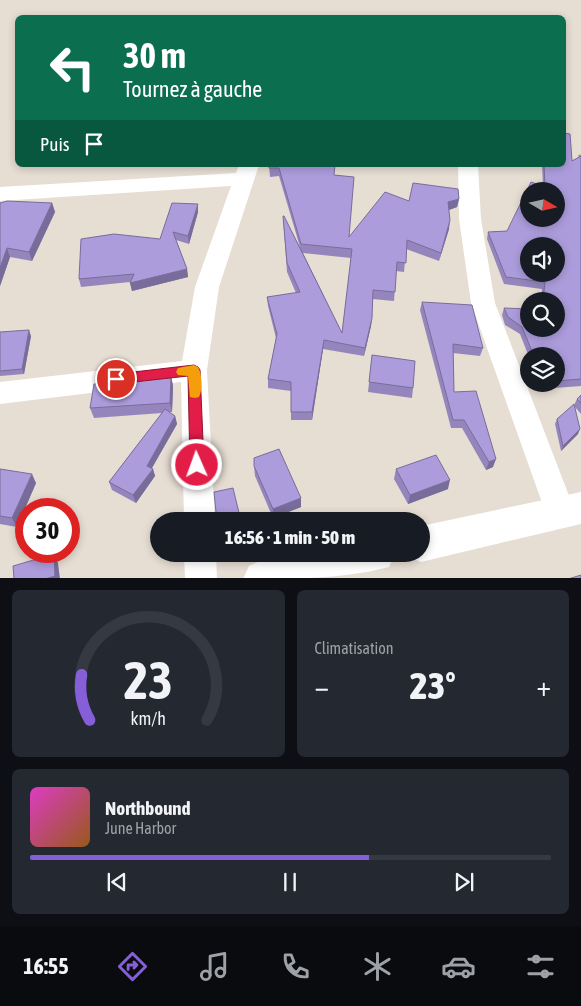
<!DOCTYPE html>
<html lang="fr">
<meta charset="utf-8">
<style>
body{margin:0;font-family:"Asap Condensed",sans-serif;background:#242831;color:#f1f3f6;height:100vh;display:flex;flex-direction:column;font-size:19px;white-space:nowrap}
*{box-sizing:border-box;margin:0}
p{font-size:16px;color:#9ea1a6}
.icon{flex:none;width:28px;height:28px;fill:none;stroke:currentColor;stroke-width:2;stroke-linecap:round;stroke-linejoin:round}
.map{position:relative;height:578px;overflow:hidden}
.sheet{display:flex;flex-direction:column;gap:12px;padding:12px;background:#0d0f14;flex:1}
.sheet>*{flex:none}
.guide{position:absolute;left:15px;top:15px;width:551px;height:152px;border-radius:8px;box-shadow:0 2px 8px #0003;background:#0b6e4f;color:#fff;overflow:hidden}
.needle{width:32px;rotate:99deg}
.buttons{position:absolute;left:520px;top:182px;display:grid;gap:10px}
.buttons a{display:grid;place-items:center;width:45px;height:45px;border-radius:50%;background:#171b24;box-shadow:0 2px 8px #0003;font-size:25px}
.speed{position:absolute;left:15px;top:498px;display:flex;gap:10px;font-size:25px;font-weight:700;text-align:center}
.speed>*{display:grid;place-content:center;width:65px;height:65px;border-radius:50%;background:#171b24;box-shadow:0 2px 8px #0003;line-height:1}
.speed .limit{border:8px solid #d22;background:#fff;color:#111}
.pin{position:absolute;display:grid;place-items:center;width:42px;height:42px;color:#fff;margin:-21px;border:2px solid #fff;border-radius:50%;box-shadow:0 1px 5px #0007}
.me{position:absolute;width:55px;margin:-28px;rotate:358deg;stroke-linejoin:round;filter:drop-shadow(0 0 4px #0008)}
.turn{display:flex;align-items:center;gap:18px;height:105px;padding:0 25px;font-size:22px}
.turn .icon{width:65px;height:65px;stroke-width:2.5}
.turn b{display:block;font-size:35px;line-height:42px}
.then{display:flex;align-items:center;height:48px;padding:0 25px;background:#0003;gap:10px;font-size:19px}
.big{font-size:38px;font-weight:800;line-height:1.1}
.sheet .card{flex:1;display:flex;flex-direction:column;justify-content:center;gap:8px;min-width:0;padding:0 18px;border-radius:8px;background:#242831}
.sheet .dial{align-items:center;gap:0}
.dial svg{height:130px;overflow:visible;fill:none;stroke:#363941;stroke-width:7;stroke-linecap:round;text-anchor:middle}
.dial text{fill:#f1f3f6;stroke:none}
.song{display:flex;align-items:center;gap:15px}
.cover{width:60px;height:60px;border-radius:8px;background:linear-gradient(135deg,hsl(310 70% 55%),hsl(30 70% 35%))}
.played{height:5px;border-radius:2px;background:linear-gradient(90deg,#855ed8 65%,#363941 65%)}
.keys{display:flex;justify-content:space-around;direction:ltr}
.heat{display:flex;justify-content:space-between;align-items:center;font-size:28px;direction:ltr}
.sheet .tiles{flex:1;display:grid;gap:12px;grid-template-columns:1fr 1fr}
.card:last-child{grid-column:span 2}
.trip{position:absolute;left:150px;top:512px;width:280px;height:50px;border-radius:25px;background:#171b24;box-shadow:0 2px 8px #0003;font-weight:800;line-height:50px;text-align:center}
.tabs{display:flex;height:80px;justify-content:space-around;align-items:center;background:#090b0e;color:#9ea1a6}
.tabs .icon{width:35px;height:35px}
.tabs .current{color:#855ed8}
.tabs b{font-size:22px;color:#f1f3f6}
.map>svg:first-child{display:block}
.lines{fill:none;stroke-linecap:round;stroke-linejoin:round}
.path{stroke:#9b948d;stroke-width:3;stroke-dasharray:2.5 4;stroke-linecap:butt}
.minor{fill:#fff;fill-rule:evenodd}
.tertiary{fill:#fff;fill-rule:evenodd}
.wall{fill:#9486bd;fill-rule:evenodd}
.shaded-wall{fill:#786d9a}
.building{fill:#ac9cdc;stroke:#786d9a;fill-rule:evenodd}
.route{fill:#e11d48;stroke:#92132f}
.slow{fill:#f59e0b}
</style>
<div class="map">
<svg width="581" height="579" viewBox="0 0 581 579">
<rect width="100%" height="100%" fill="#e6ddd3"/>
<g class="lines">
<path class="path" d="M579,157L581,155"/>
<path class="minor" d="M239,165H259L219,287L207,370L215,521H184L181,382L0,404V382L182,361L195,287L231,186L0,201V187L236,173Z
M458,165H478L481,219L495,303L576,514L572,524L561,528L550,524L546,514L471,303L459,219Z
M184,554H216L217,579H185Z"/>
<path class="tertiary" d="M581,492V524L421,562L408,556L407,554H421V526Z
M292,554H395L389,567C344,579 292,579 243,579L249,566L262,560Z"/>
</g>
<path class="wall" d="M581,156V386L541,389L539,384H556V356L529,357L520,334L505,325L502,315L504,308L529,329L556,301H541L542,289L504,284L487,239L488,232L507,231L543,186L542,165H564Z
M269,165L334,175L349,237L409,201L459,199L457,207L449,210V229L439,261L406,249L404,272L396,271L394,301L372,299L371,326L364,356L323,349L312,420H291V391L268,388V379L276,338L268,306L267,297L296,293L287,272L283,216L300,247L279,176L270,177ZM303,253L351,258L342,333Z
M0,203H52L55,212L32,261L10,257L0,286Z
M198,204V212L189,244L176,240L187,269L188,277L132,291L130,282L81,287L79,279L160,239Z
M422,302L483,348L480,356L453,353L454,392L493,467L486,470L462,428H451L420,310Z
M0,332L31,336L24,374L0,376Z
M372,355L413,388L412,398L368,392Z
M171,376L173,386L172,412H169L175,416L177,424L152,468L153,469L155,476L136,503L112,490L109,482L162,413L94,418L90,408Z
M581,395V414L575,407L578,434L561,451L555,424L557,419L574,405L577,399Z
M254,466L301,507L273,518L255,476Z
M0,469L36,483L17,527L0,524Z
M396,469L448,489L408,504L394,479Z"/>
<path class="shaded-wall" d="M459,199L457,207L446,211L448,202Z
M52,203L55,212L32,261L29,252Z
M198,204V212L189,244L188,236Z
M450,220L449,229L439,261L441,253Z
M7,248L10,257L0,286V268Z
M187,269L188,277L132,291L130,283Z
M372,318L371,326L364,356L365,348Z
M29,330L31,336L24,374L22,369Z
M324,340L323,349L312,420V412Z
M171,376L173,386L172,412L170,403Z
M175,416L177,424L149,473L147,466Z
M580,429L578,434L561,451L563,446Z
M496,459L493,467L486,470L489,462Z
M153,469L155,476L136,503L133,495Z
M32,474L36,483L17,527L12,518Z
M450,480L448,489L408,504L410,495Z
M301,498V507L273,518V509Z
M54,554L58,563L60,579H45Z"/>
<path class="building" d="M564,133L570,134L572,161L581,156V379L556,381V356H534L522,327L508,317L504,308L529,309V329H556V301H543L545,282L506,277L488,232L507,231L531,182L545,187L544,165H564ZM529,191H556V219H529ZM529,246H556V274H529Z
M269,165H335L334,175L354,177L349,237L385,192L409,201L413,183L458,189L459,199L448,202L450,220L441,253L407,240L406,263L397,262L395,292L373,290L372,318L365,348L324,340L312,412H291V382L268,379L277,334L267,297L300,292L287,263L283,216H284L342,333L352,249L301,244L279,168H269Z
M7,201L52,203L29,252L7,248L0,268V203Z
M172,203L198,204L188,236L173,232L187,269L130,283L134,274L79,279L81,239L114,234L160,239Z
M422,302L472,305L483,348L453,344L454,392L476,391L496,459L489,462L464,420H453Z
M29,330L22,369L0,371V332Z
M372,355L415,361L413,388L369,382Z
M171,376L170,403L90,408L94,384Z
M581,395V403L577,399Z
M574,404L580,429L563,446L557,419Z
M165,409L175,416L147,466L153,469L133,495L109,482Z
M279,449L301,498L273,509L254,466V458Z
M436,455L450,480L410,495L396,469Z
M0,469L32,474L12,518L0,516Z
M233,488L241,521H211L210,514L216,512L214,492Z
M54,554L55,576L45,579H14L13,566Z
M581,575V579H568Z"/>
<path class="route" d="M194,365L198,367L200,370L204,465L202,469L197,471L192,469L190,465L188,376L116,384L112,383L110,379L112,376L116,374Z"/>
<path class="slow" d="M194,365L198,367C202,374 203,389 199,397L195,398L190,397L188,376L178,375L176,372L178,368Z"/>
</svg>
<div class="buttons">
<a><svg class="needle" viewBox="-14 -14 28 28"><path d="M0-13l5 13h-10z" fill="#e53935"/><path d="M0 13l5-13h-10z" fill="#9ea1a6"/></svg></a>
<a><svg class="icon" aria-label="sound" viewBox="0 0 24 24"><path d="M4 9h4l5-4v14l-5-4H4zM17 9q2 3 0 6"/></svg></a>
<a><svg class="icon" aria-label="search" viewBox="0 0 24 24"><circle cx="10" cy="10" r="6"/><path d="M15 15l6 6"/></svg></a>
<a><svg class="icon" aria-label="layers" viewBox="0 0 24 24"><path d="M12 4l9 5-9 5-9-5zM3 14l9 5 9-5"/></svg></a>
</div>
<div class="speed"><div class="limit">30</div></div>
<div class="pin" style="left:116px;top:379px;background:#d93025"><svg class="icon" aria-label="arrive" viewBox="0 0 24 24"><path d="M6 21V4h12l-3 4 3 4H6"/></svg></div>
<svg class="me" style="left:197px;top:465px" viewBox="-20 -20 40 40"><circle r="17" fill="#e11d48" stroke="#fff" stroke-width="3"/><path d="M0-11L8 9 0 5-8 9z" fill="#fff"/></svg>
<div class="trip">16:56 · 1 min · 50 m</div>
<div class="guide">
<div class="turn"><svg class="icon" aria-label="left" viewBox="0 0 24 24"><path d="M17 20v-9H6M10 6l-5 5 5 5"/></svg><div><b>30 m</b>Tournez à gauche</div></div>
<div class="then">Puis<svg class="icon" aria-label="arrive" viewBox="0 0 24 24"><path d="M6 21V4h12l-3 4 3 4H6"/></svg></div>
</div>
</div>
<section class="sheet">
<div class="tiles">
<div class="card dial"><svg viewBox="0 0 100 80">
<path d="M14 69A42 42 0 1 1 86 69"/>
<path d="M14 69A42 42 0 0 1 9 41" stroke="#855ed8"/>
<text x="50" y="56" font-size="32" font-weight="700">23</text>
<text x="50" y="72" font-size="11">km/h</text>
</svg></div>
<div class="card"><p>Climatisation</p>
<div class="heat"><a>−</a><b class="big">23°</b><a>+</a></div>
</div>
<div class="card">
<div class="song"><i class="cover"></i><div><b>Northbound</b><p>June Harbor</p></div></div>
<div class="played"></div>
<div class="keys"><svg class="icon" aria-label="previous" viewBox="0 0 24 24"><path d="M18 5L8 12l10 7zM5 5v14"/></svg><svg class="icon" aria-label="pause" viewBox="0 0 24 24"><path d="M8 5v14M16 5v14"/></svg><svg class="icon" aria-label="next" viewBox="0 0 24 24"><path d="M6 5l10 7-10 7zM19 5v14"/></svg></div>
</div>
</div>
</section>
<nav class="tabs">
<b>16:55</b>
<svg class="icon current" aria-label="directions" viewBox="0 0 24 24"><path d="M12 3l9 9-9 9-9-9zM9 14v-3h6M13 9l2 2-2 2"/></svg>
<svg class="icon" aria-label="music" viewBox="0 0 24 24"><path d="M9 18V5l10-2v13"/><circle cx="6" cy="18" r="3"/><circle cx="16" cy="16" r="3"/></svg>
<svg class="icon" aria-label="phone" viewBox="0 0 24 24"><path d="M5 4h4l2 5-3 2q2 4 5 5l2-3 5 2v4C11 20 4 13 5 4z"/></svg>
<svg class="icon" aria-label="climate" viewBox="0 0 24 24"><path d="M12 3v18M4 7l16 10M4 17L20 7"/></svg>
<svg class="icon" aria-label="car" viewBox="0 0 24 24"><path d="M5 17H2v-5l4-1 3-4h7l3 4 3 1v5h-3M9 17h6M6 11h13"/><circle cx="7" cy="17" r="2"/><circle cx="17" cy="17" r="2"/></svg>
<svg class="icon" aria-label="filters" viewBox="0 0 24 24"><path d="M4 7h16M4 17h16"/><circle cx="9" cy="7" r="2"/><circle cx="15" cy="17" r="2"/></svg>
</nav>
